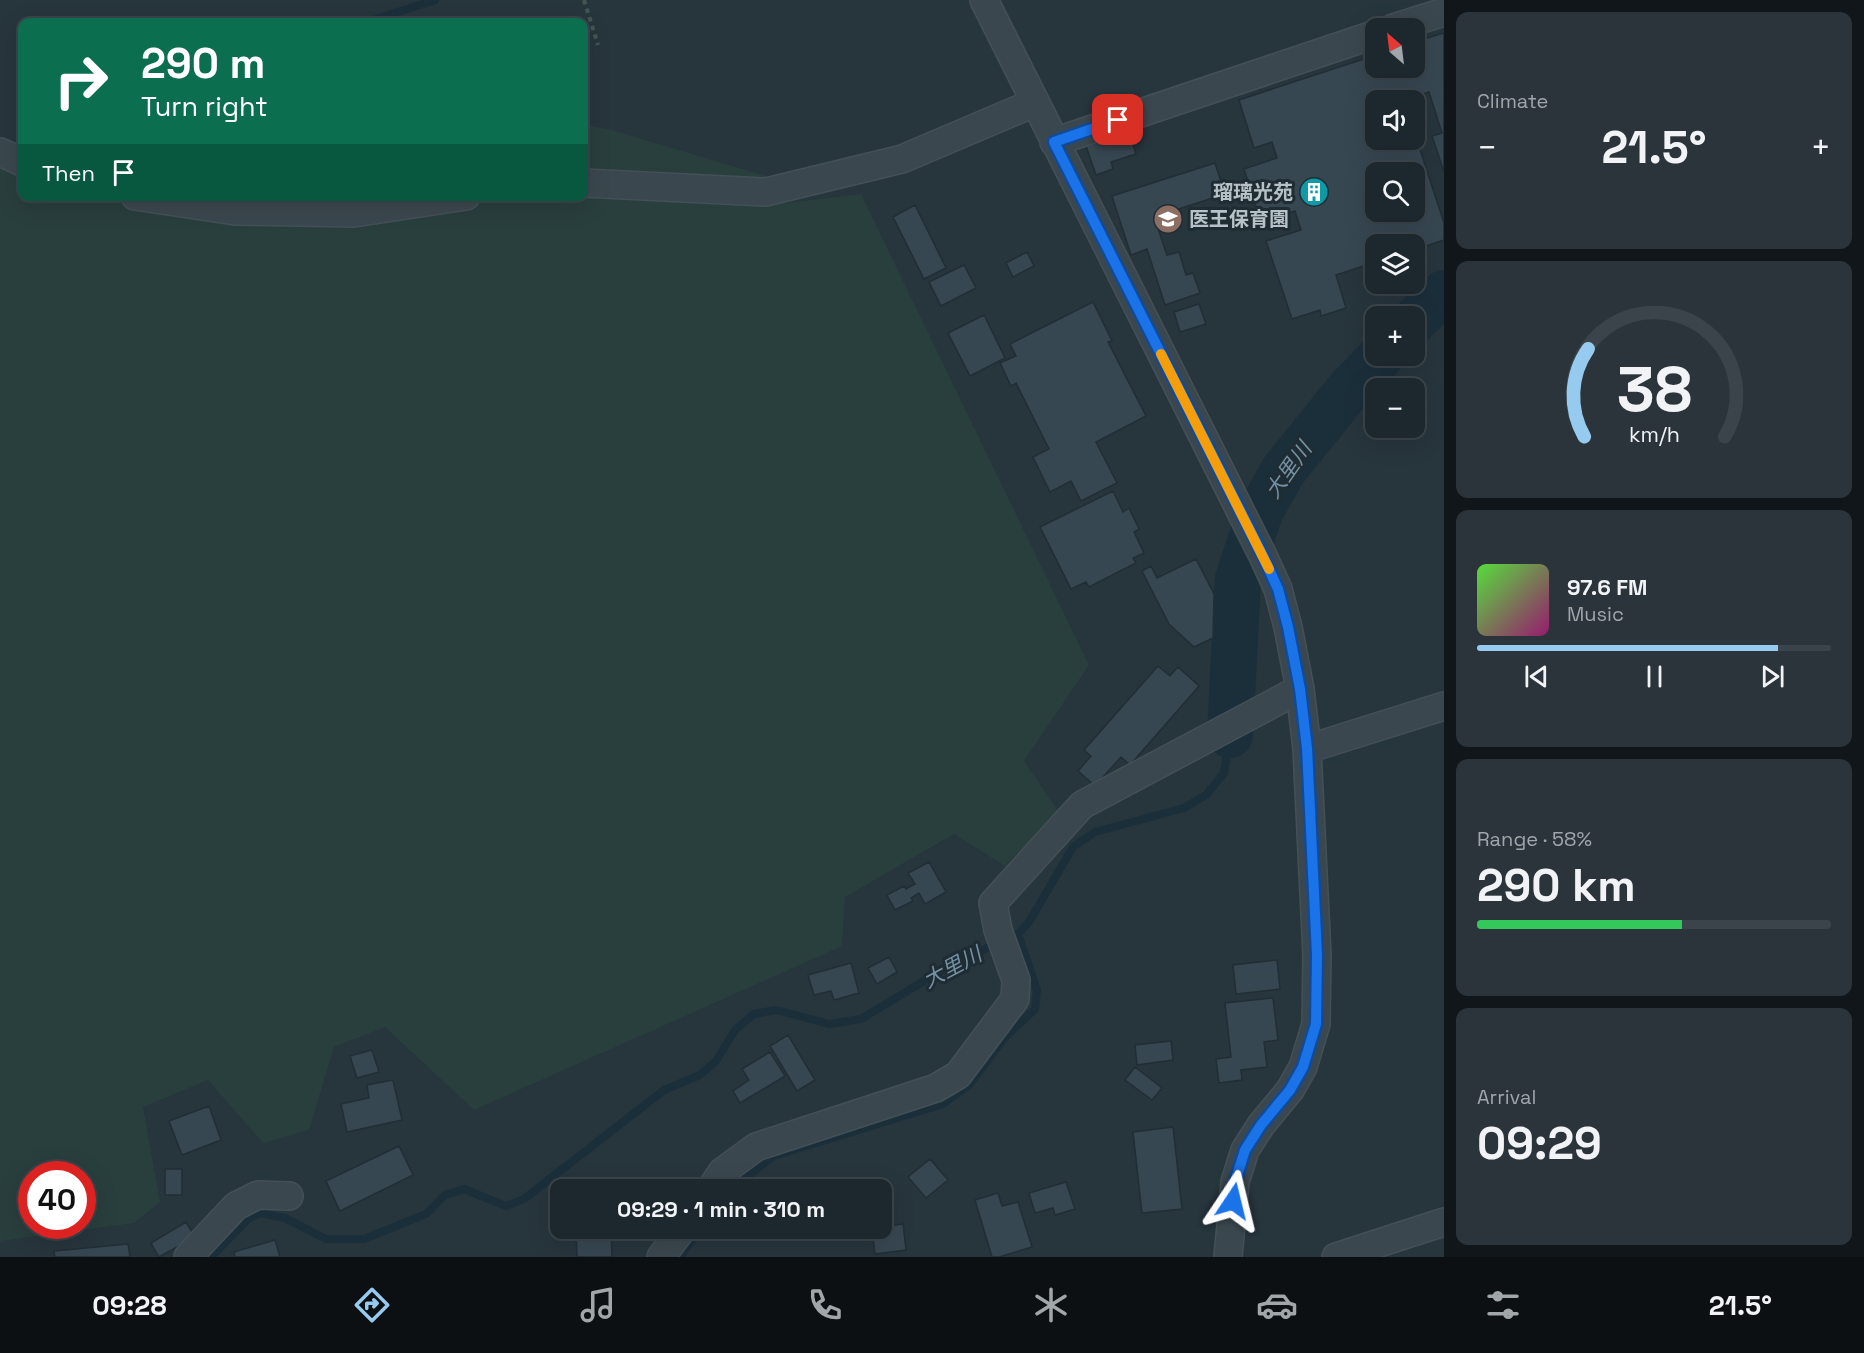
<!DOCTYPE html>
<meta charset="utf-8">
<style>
body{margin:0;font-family:"Space Grotesk","Noto Sans JP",sans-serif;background:#2a343a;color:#f1f3f6;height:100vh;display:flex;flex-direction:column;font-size:22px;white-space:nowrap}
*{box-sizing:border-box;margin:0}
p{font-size:20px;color:#a0a6aa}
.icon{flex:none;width:33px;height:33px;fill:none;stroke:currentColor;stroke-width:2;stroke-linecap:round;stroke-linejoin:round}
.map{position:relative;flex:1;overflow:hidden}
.sheet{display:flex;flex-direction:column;gap:12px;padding:12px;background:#101619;width:420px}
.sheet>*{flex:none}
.banner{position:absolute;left:18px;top:18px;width:570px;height:183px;border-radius:12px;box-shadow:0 6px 24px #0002,0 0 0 2px #3b444a;background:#0b6e4f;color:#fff;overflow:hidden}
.needle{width:39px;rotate:332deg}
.fabs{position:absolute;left:1365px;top:18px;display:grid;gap:12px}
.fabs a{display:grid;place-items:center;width:60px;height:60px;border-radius:12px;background:#1d282e;box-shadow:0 6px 24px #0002,0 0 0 2px #3b444a;font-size:30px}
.speed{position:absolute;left:18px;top:1161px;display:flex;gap:12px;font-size:30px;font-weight:700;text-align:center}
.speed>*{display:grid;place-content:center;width:78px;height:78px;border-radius:50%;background:#1d282e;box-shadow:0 6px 24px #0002,0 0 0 2px #3b444a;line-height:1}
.speed .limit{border:9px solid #d22;background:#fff;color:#111}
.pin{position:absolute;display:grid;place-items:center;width:51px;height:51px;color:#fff;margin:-26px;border-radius:12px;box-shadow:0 3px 9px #0006}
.me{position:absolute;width:66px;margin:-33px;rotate:10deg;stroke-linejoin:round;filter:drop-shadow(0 0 4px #0008)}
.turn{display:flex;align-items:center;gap:21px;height:126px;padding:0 24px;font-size:27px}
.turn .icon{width:78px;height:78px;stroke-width:2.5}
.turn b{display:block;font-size:42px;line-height:51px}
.then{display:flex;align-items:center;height:57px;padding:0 24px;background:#0003;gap:12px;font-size:22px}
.big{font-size:45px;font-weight:700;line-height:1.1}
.sheet .widget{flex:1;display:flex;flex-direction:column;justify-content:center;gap:9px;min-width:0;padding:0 21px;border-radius:12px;background:#2a343a}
.sheet .dial{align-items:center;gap:0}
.dial svg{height:156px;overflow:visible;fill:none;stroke:#3b444a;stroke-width:7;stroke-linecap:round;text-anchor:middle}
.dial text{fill:#f1f3f6;stroke:none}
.song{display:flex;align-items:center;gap:18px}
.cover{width:72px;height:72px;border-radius:9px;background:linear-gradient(135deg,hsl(110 70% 55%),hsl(320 70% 35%))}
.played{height:6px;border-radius:3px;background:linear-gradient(90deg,#96caef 85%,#3b444a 85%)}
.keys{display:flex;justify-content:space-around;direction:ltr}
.heat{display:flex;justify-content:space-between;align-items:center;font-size:33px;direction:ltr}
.charge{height:9px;border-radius:4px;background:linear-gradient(90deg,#34c759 58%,#3b444a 0)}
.trip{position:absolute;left:550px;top:1179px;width:342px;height:60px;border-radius:12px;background:#1d282e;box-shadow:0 6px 24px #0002,0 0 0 2px #3b444a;font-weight:700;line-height:60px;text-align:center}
.tabs{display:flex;height:96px;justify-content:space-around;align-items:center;background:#0c1012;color:#a0a6aa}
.tabs .icon{width:42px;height:42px}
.tabs .current{color:#96caef}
.tabs b{font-size:27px;color:#f1f3f6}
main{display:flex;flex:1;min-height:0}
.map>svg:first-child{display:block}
.green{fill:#293f3d;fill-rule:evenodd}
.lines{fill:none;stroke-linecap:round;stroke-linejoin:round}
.stream{stroke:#1b2f3b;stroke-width:8}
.river{stroke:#1b2f3b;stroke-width:46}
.building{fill:#374751;stroke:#222e35;stroke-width:1.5;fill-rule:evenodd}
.minor-casing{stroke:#445057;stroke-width:30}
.path{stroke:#425754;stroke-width:4;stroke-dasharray:4.5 4.5;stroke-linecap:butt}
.minor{stroke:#3b474e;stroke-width:27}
.route-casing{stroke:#114b97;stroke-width:15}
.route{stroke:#1a73e8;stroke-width:10}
.slow{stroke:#f59e0b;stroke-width:10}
.labels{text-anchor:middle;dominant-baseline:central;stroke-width:6;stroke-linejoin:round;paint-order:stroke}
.poi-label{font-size:20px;font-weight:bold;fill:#b7c1c8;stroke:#202c33;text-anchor:end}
.water-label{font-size:21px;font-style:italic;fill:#7492a4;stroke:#202c33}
</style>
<main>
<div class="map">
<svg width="1444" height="1257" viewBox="0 0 1444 1257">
<rect width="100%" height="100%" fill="#27353d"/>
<path class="green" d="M584,125L612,130L766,176L778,204L861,194L1089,665L1024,761L1058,811L1005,866L954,834L845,897L842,946L474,1110L385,1027L334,1047L309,1130L263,1143L208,1080L143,1107L160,1202L134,1223L0,1241V141L22,151V196H584ZM32,1174H82V1226H32Z"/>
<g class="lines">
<path class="stream" d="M367,22L435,0
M729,1190L774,1156L943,1104L970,1084L1004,1038L1035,1009L1037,990L1018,934
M211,1257L249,1218L260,1213L285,1218L326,1239H364L426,1214L445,1195L464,1189L506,1206L524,1199L664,1090L700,1075L716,1061L735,1030L754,1014L776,1010L829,1024L861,1019L954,963L1018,934L1029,922L1073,847L1095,832L1184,808L1206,795L1224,773L1230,735
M680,1257L701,1228"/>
<path class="river" d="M1414,321L1444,293
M1230,735L1238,579L1260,512L1283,471L1350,388L1381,356"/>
</g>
<path class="building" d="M1444,33V172L1432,136L1442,133L1429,92L1404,100H1376V140H1414V131L1444,223V240L1414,250V244H1376V262L1336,275L1346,308L1321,316L1320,310L1292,319L1266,241L1301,230L1295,211L1261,222L1244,169L1277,158L1272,142L1254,148L1239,100L1376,55V68H1414V42ZM1376,172H1414V212H1376Z
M1129,132L1136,154L1111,162L1113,169L1096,175L1086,146Z
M1215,163L1225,194L1154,217L1167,255L1179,252L1186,275L1193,273L1200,293L1165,305L1147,249L1131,255L1112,196Z
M915,205L946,268L924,279L893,217Z
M1027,252L1034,266L1013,277L1006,263Z
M964,265L976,288L941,306L929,282Z
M1093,302L1112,341L1108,342L1146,416L1096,442L1117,483L1081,501L1071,481L1050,492L1033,457L1049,449L1016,383L1011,386L1000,363L1016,356L1010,344Z
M1199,304L1206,324L1180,332L1174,312Z
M984,315L1005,358L970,376L948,333Z
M1113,491L1123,512L1129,508L1139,529L1134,532L1144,553L1133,558L1136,563L1089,587L1086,582L1071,589L1040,527Z
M1196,559L1214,594L1213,638L1194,647L1169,624L1142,571L1151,566L1157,578Z
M1158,666L1170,676L1178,667L1199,686L1130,765L1121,757L1095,786L1078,771L1091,756L1084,750Z
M929,862L946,892L925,904L919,893L911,898L913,901L895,910L887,895L904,886L906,889L915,884L908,873Z
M889,957L897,972L877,984L868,968Z
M1277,960L1280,989L1236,994L1233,965Z
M851,963L859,993L834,1000L831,991L814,995L808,975Z
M1273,998L1278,1040L1264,1042L1267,1067L1241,1070L1242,1080L1219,1083L1216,1059L1231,1057L1225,1003Z
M788,1035L815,1080L797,1091L770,1046Z
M1171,1041L1173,1060L1137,1065L1135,1045Z
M372,1050L379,1072L357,1078L350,1056Z
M770,1052L785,1076L740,1103L733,1091L749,1080L742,1069Z
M1135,1067L1162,1088L1152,1100L1125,1080Z
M393,1080L402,1120L347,1132L341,1104L369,1098L367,1085Z
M209,1106L221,1140L182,1155L169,1121Z
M1173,1127L1182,1209L1142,1213L1133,1132Z
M399,1146L413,1175L340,1211L326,1181Z
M930,1159L948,1180L926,1198L908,1177Z
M165,1169H182V1195H165Z
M1066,1182L1075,1209L1055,1215L1053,1208L1035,1213L1029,1193Z
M998,1193L1002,1206L1018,1202L1032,1247L999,1257H992L975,1200Z
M186,1222L195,1237L159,1257L151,1243Z
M903,1224L906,1250L875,1254L872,1228H882V1227Z
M576,1228H611L612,1257H577Z
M275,1240L280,1257H235L234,1252Z
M128,1244L130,1257H55L54,1251Z"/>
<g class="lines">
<g class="minor-casing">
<path id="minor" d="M984,0L1263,556L1278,589L1288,627L1300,689L1307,749L1317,955L1316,1024L1303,1067L1290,1090L1261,1125L1245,1150L1235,1182L1228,1257
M1393,28L1444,12
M1054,142L1376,34
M0,152L22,162
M584,183L766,192L902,159L1034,103
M135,196L235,211L354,213L466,196
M1307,749L1444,706
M710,1190L722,1172L756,1147L936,1088L958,1075L1015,999L1016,980L998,930L993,903L1082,805L1300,689
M188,1257L236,1206L258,1195L289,1196
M661,1257L683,1228
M1336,1257L1444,1222"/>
</g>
<path class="path" d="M584,0L598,45"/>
<use href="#minor" class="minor"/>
</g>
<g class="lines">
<g class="route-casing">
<path id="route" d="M1118,120L1054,142L1263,556L1278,589L1288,627L1300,689L1307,748L1317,955L1316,1024L1303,1067L1290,1090L1261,1125L1245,1150L1235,1182L1233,1201"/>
</g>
<use href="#route" class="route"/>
<path class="slow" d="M1161,354L1269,569"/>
</g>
<defs>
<g id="building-disc" transform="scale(1.5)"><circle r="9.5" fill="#0f9aa8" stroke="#202c33"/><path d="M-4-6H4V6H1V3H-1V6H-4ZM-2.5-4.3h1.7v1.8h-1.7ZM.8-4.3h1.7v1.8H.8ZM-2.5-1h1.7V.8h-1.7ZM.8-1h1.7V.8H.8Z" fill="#fff"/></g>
<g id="school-disc" transform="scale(1.5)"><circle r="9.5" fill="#8d6e63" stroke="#202c33"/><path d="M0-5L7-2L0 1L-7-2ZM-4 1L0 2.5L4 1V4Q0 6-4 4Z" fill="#fff"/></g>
</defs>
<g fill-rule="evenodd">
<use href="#building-disc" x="1314" y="192"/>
<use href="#school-disc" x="1168" y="219"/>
</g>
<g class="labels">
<g class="poi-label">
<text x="1293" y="192">瑠璃光苑</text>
<text x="1189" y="219" text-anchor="start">医王保育園</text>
</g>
<g class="water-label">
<text transform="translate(1288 470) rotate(-55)">大里川</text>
<text transform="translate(952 967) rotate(-28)">大里川</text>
</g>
</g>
</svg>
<div class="fabs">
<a><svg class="needle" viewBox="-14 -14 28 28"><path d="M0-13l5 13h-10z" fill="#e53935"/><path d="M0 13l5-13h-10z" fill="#a0a6aa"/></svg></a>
<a><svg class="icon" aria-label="sound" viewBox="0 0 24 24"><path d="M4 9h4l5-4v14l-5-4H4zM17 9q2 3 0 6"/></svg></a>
<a><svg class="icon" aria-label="search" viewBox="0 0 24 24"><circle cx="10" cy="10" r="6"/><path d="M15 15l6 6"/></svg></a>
<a><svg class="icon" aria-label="layers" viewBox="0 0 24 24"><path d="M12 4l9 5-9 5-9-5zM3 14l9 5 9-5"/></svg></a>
<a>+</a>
<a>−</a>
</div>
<div class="speed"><div class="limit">40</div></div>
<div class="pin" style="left:1118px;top:120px;background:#d93025"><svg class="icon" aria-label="arrive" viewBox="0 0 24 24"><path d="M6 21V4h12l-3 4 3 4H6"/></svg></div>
<svg class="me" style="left:1233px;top:1201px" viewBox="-20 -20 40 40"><path d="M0-17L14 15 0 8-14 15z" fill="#1a73e8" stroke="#fff" stroke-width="4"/></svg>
<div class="trip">09:29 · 1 min · 310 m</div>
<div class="banner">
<div class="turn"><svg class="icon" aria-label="right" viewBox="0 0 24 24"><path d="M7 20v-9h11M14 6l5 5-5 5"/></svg><div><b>290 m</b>Turn right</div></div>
<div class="then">Then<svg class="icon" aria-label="arrive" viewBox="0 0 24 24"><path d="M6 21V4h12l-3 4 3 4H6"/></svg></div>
</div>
</div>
<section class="sheet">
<div class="widget"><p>Climate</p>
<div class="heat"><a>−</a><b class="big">21.5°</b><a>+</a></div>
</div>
<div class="widget dial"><svg viewBox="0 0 100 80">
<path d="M14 69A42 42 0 1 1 86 69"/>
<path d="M14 69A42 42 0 0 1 16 24" stroke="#96caef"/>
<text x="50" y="56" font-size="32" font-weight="700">38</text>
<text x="50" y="72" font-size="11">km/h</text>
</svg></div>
<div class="widget">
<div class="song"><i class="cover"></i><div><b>97.6 FM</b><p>Music</p></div></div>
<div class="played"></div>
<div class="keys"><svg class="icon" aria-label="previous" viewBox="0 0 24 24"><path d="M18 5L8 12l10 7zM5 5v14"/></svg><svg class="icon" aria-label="pause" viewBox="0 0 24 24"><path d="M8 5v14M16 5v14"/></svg><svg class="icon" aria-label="next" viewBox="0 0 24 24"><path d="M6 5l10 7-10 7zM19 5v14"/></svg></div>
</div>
<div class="widget"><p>Range · 58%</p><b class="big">290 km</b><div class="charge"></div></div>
<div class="widget"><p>Arrival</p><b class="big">09:29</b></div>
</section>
</main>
<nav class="tabs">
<b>09:28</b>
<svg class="icon current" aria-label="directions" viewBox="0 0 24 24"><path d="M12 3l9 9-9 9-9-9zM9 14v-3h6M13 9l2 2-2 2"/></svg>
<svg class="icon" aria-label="music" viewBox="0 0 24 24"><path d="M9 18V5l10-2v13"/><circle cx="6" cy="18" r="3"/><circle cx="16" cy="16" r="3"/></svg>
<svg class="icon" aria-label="phone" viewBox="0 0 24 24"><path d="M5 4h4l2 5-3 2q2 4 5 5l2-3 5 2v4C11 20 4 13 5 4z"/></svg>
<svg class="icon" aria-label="climate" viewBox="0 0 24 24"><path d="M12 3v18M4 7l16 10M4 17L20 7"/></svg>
<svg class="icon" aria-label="car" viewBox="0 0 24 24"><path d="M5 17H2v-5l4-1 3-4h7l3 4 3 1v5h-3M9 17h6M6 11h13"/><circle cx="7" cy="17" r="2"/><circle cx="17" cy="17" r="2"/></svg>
<svg class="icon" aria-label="filters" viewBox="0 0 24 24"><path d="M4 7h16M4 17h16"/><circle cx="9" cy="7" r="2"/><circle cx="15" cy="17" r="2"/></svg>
<b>21.5°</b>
</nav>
